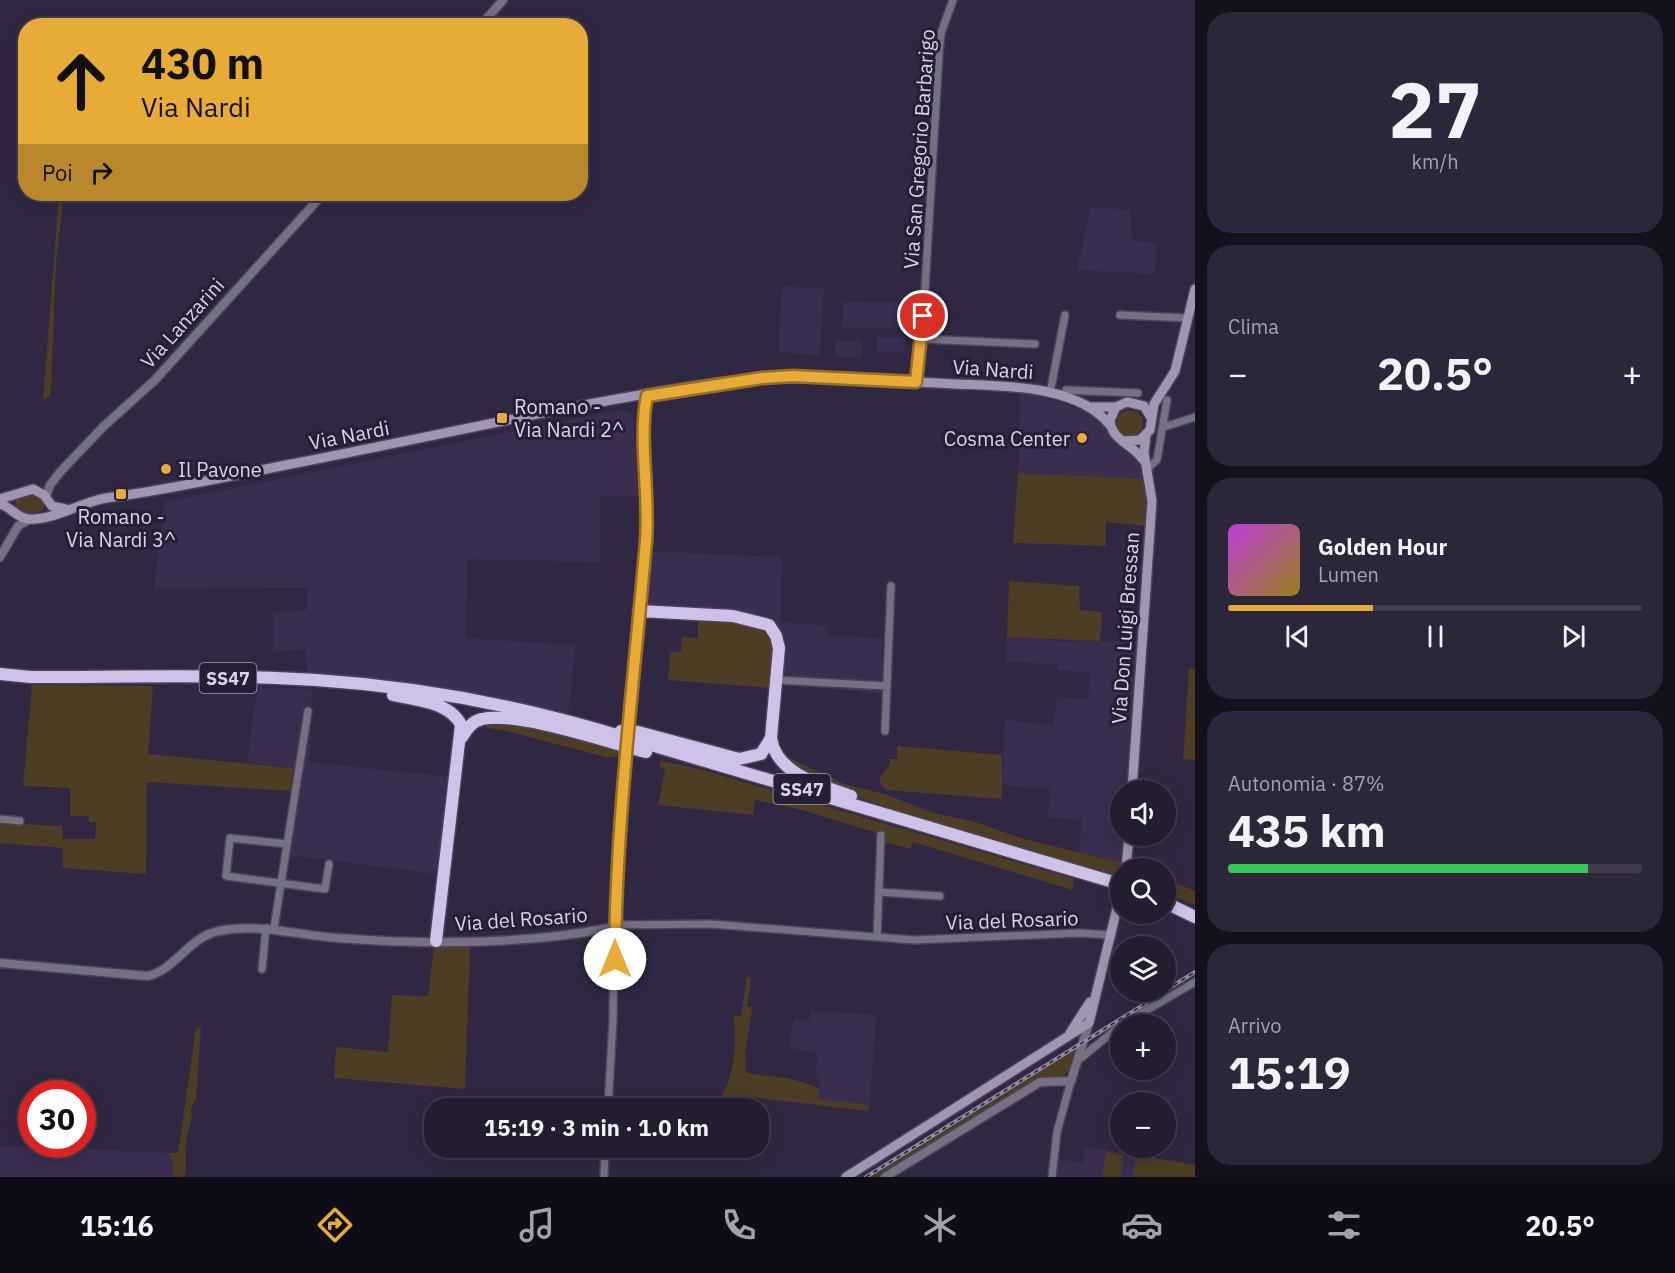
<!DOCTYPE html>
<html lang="it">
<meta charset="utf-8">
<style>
body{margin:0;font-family:"IBM Plex Sans",sans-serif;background:#2c263a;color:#f1f3f6;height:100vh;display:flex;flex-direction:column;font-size:22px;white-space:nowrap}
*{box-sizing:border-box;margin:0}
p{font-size:20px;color:#a3a2ac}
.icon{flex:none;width:33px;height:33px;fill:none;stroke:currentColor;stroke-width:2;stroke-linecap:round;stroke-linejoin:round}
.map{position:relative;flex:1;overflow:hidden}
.side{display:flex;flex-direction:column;gap:12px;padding:12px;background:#14101c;width:480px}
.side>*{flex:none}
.top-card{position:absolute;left:18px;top:18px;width:570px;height:183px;border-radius:24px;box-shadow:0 3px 15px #0003,0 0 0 2px #413b4d;background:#e8ab37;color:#111;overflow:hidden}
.tools{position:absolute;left:1110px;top:780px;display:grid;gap:12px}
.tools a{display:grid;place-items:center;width:66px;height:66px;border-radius:50%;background:#241d32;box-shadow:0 3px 15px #0003,0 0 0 2px #413b4d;font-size:30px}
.speed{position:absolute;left:18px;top:1080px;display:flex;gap:12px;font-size:30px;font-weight:700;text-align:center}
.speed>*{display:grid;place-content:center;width:78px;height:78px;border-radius:50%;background:#241d32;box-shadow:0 3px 15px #0003,0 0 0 2px #413b4d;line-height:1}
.speed .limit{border:9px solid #d22;background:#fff;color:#111}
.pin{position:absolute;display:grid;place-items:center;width:51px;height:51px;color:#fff;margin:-26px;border:3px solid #fff;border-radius:50%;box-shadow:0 2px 6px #0007}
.me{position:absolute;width:66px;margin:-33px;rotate:0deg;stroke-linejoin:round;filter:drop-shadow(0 0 4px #0008)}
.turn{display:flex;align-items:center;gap:21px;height:126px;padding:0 24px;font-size:27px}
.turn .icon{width:78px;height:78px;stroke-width:2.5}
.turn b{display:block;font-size:42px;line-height:51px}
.then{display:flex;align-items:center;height:57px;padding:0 24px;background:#0003;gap:12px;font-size:22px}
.big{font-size:45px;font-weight:800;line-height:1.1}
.side .widget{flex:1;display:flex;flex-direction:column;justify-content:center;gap:9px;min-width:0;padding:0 21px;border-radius:24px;background:#2c263a}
.side .dial{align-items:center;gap:0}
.dial b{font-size:78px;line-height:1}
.song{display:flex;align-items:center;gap:18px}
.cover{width:72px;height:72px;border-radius:9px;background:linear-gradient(135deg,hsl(290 70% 55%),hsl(50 70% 35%))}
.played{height:6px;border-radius:3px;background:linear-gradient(90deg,#e8ab37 35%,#413b4d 35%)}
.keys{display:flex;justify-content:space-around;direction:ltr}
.heat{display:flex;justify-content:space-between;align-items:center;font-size:33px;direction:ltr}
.charge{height:9px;border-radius:4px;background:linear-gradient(90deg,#34c759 87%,#413b4d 0)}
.trip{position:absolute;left:424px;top:1098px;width:345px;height:60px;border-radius:24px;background:#241d32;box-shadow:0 3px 15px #0003,0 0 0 2px #413b4d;font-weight:800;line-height:60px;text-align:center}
.tab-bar{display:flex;height:96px;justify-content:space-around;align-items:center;background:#0e0c14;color:#a3a2ac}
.tab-bar .icon{width:42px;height:42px}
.tab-bar .selected{color:#e8ab37}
.tab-bar b{font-size:27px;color:#f1f3f6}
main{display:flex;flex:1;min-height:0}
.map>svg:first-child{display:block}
.built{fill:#392e4f}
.green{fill:#4d3d24}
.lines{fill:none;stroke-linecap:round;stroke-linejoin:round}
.minor-casing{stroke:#4b435c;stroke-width:10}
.tertiary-casing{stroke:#4b435c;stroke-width:11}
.secondary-casing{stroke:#4b435c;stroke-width:12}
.trunk-casing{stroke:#4b435c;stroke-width:15}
.minor{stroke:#767182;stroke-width:7}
.tertiary{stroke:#767182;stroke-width:8}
.secondary{stroke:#9f97b2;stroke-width:9}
.trunk{stroke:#cec2e8;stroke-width:12}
.rail-casing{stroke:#918a9f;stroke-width:4}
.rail{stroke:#261e37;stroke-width:1.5;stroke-dasharray:4.5;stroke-linecap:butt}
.tertiary-bridge-casing{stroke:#4b435c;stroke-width:11;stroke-linecap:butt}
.tertiary-bridge{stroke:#767182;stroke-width:8}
.route-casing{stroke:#976f24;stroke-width:15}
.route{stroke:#e8ab37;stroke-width:10}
.poi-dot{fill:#e8ab37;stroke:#261e37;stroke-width:2}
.labels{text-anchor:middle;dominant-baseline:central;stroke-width:6;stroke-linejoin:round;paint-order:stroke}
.shield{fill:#261e37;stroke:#a39db1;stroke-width:1.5}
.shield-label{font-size:18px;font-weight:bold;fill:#d9d4e5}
.street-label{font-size:20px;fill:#d9d4e5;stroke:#261e37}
.poi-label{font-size:20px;fill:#d9d4e5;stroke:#261e37;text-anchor:start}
</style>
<main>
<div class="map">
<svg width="1195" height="1177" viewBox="0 0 1195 1177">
<rect width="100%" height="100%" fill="#302742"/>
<path class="built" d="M1090,207L1131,210V237L1135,241L1156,242L1155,274L1077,270Z
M782,286L824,289L820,355L778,352Z
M843,302L907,303L906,329L842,328Z
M877,337H905V353L877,352Z
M835,341H862V357H835Z
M1020,393L1043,396L1094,415L1107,427L1118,444L1129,449L1140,461L1144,479L1018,473Z
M619,410L629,412L633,416L639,496H600V562L467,559L466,638L576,645L568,715L431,686L307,674L305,649L273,652V612L307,610V588L154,589L165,502Z
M651,551L782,557L781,622L828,626L827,635L883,639L881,659L886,660V694L777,684L770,626L648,606L645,604Z
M1007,637L1060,641H1136L1127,780L1124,784L1126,790H1120V836H1124L1123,863L1079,852L1082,820L1048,817L1050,789L1002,785L1005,720L1053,725L1057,697L1088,699L1090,673L1058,670V664L1007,662Z
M257,687L312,689L309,762L450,777L436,874L282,854L293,768L247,762Z
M1195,971V978L1087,1043L1089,1037L1161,992H1166V989Z
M811,1011L876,1015L870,1105L818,1099L820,1079L816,1078L817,1053L789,1048L794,1019L809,1020Z
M1080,1042L1079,1046L870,1177H863Z
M0,1146L169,1153L174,1165L173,1177H0Z
M1085,1147L1136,1155L1133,1177H1054L1056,1159L1083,1163Z"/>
<path class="green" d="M59,194H64L56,263L51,389L50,396L43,400Z
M1117 423a13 13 0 1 1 26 0a13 13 0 1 1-26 0Z
M1018,473L1147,479L1148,526L1106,522V546L1013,543Z
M32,493L44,501V509L35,515L22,514L15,509L16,498Z
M1009,581L1079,586L1080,610L1102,612L1100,641L1007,637Z
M698,620C722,621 771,617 774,650C774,662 772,676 771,688L668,680L670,651L681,652L682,637L698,638Z
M1189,669H1195V760L1183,759Z
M32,685L153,686L148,754L293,768L290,791L147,782L146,874L62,868L63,848L0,843V823L62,826L63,839H95L96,822H89V816H70V788L23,786Z
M485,721L530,726L621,749L620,757H605L511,732L482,727L465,733Z
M897,746L1002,755V799L886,790L879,782C881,772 890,769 890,759H897Z
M779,753L844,784L885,794L933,813L972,821L1024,839L1123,863L1119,878L905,814L834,789L803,775Z
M660,761L696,768L1074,879L1073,890L913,842L910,849L880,841V834L802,810L755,800L753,815L658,805L665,770L660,767Z
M1166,879L1195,891V905L1166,894Z
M434,946H470L465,1089L334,1078L336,1047L388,1052L392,995L428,996Z
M747,976L751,979L747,1007H752C751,1022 747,1034 746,1047C745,1052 746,1066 746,1072C759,1077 772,1075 785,1078C797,1080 808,1084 819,1088L818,1099L870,1105L868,1111L742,1096L735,1097L729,1106L710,1105C713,1102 718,1100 721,1096C734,1078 738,1037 733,1015L741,1017Z
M196,1027L201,1028L196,1098L191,1109C194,1121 187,1130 186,1143C185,1155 188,1165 184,1177H173L174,1165L169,1153H178Z
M1079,1046L1069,1071L1062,1076L1029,1084L880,1177H870Z
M1106,1152L1123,1155L1120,1177H1102Z
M1136,1155L1195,1165V1177H1133Z"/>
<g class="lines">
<g class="minor-casing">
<path id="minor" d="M1120,315L1187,318
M922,339L1035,344
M916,382L922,339L939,54L941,33L953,0
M1066,390L1138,393
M1050,393L1065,315
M1164,427L1195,417
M1147,469L1157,460L1167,400
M776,680L887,686
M885,731L891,586
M0,819L20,821
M287,844L230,838L226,876L325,889L329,864
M879,892L940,896
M274,928L308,711
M877,937L881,835
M262,969L266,928
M1123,1024L1195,982
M1081,1058L1120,1026
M608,1108L613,1020L614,925L711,924L914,940L1079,933L1112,935
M604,1177L605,1148
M1052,1177L1057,1132L1071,1081"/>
</g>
<g class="tertiary-casing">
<path id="tertiary" d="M480,26L503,0
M46,496L50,485L61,471L104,426L155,380L323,194
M0,557L18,526L30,519
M627,726L648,511L645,411L647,396
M0,963L147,976C175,971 188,937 219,931C259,923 297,935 337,938C428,945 520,945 610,928L616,918L625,753
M885,1177L1040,1082L1071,1081L1089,1023"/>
</g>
<g class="secondary-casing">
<path id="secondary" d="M1089,407H1116
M1123,441L1140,440L1150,430L1154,404L1175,371L1195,289
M1144,461C1134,444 1111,441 1110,420L1116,407L1127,402L1144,406L1150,416
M0,499L33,489L44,495L52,506L66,509
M0,504C12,507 16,518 29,519C52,521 82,502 106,498C167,490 226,477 286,465C427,438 566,405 708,384C790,372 872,380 954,384C1001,386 1077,384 1110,425
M1132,790L1152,501L1144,453L1146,435
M1126,868L1129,836
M1070,1033L1090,1002
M846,1177L1089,1023L1120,896"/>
</g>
<g class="trunk-casing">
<path id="trunk" d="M639,611L733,616L769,625L776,636L779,648L771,738C776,774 821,785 851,796
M0,674L31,677C126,677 222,674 316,680C421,687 523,706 623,737
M393,695C416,700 450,702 461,725L436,941
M621,731L638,732L739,759L761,754L771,738
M462,737C467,729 472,721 482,719C517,711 608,742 646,752
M631,739L1120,884
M1166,903L1195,917"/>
</g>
<use href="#minor" class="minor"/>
<use href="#tertiary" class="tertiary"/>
<use href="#secondary" class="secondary"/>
<use href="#trunk" class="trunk"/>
<g class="rail-casing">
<path id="rail" d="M1166,990L1195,972
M866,1177L1164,992"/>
</g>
<use href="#rail" class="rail"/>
<g class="tertiary-bridge-casing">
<path id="tertiary-bridge" d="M625,753L627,726"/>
</g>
<use href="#tertiary-bridge" class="tertiary-bridge"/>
</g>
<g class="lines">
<g class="route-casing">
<path id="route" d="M615,959C616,820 634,680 646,541C650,495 638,438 647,396L762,378L793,376L916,382L923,316"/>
</g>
<use href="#route" class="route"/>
</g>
<g class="poi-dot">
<rect x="496" y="412" width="12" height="12" rx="3"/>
<circle cx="1082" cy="438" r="6"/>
<circle cx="166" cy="469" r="6"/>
<rect x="115" y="488" width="12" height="12" rx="3"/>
</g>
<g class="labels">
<g class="shield">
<rect x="199.5" y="663" width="57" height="30" rx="4.5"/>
<rect x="773.5" y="774" width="57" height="30" rx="4.5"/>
</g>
<g class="shield-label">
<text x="228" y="678">SS47</text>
<text x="802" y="789">SS47</text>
</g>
<g class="street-label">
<text transform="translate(919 149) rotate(-86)">Via San Gregorio Barbarigo</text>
<text transform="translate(182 323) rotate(-48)">Via Lanzarini</text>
<text transform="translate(993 369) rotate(4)">Via Nardi</text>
<text transform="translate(349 435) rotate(-11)">Via Nardi</text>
<text transform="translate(1125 628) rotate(-86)">Via Don Luigi Bressan</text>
<text transform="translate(521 919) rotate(-4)">Via del Rosario</text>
<text transform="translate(1012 920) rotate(-2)">Via del Rosario</text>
</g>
<g class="poi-label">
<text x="514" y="406">Romano -<tspan x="514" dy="23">Via Nardi 2^</tspan></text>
<text x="1070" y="438" text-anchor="end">Cosma Center</text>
<text x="178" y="469">Il Pavone</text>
<text x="121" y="516" text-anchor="middle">Romano -<tspan x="121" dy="23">Via Nardi 3^</tspan></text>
</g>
</g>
</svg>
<div class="tools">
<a><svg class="icon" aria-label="sound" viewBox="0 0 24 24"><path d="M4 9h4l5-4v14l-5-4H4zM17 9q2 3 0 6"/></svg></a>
<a><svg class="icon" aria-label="search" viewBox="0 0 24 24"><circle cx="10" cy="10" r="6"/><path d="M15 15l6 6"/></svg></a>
<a><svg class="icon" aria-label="layers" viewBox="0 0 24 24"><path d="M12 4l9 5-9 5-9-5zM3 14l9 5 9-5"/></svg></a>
<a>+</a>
<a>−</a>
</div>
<div class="speed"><div class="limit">30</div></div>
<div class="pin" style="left:923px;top:316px;background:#d93025"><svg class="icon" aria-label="arrive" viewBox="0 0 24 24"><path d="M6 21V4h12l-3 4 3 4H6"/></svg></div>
<svg class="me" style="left:615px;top:959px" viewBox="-20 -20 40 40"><circle r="19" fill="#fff"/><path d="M0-13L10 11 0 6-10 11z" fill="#e8ab37"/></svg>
<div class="trip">15:19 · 3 min · 1.0 km</div>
<div class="top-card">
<div class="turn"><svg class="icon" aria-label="ahead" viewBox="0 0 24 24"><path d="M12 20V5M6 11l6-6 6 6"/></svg><div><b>430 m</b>Via Nardi</div></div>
<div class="then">Poi<svg class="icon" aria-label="right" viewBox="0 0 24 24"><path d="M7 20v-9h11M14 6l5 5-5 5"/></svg></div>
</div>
</div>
<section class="side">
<div class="widget dial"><b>27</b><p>km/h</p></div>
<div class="widget"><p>Clima</p>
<div class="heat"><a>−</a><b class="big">20.5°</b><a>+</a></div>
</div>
<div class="widget">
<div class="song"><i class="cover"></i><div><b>Golden Hour</b><p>Lumen</p></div></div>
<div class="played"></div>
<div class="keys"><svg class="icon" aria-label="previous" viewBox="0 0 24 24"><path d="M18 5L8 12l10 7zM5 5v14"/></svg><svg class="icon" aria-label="pause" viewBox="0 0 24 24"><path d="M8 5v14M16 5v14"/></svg><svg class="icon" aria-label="next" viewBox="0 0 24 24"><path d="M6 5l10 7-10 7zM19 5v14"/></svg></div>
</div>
<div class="widget"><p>Autonomia · 87%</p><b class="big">435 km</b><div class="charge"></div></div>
<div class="widget"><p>Arrivo</p><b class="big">15:19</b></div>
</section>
</main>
<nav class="tab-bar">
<b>15:16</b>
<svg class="icon selected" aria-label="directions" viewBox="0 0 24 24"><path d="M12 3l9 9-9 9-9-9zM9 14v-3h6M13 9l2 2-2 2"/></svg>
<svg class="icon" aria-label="music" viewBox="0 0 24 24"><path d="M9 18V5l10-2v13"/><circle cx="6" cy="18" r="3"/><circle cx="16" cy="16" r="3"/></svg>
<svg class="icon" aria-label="phone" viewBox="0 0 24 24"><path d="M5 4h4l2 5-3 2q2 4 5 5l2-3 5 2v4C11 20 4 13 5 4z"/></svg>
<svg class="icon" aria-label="climate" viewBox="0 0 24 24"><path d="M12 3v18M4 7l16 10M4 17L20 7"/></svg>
<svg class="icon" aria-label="car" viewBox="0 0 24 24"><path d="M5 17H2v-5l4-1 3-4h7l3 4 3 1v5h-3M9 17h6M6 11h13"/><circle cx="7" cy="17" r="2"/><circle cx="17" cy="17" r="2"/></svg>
<svg class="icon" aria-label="filters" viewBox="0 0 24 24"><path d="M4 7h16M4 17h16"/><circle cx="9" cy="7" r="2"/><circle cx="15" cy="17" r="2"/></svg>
<b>20.5°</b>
</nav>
